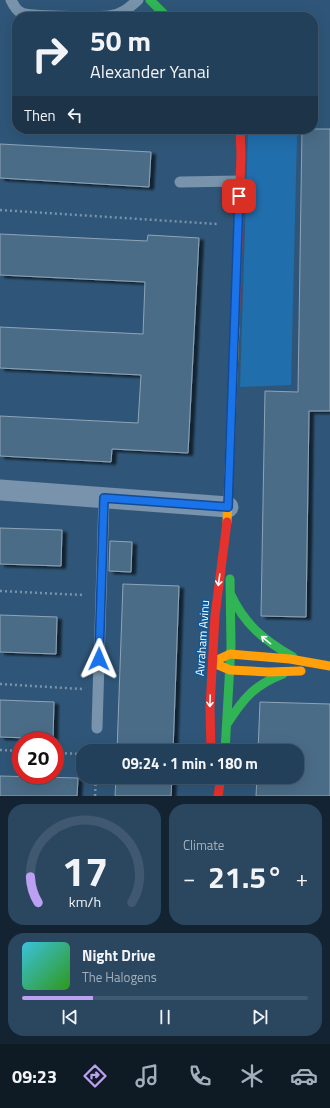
<!DOCTYPE html>
<meta charset="utf-8">
<style>
body{margin:0;font-family:"Titillium Web",sans-serif;background:#2b4760;color:#f1f3f6;height:100vh;display:flex;flex-direction:column;font-size:15px;white-space:nowrap}
*{box-sizing:border-box;margin:0}
p{font-size:13px;color:#a3afbb}
.icon{flex:none;width:22px;height:22px;fill:none;stroke:currentColor;stroke-width:2;stroke-linecap:round;stroke-linejoin:round}
.map{position:relative;height:796px;overflow:hidden}
.drawer{display:flex;flex-direction:column;gap:8px;padding:8px;background:#132332;flex:1}
.drawer>*{flex:none}
.top-card{position:absolute;left:12px;top:12px;width:306px;height:122px;border-radius:16px;box-shadow:0 4px 16px #0002,0 0 0 1px #405970;background:#23405a;color:#f1f3f6;overflow:hidden}
.speed{position:absolute;left:12px;top:732px;display:flex;gap:8px;font-size:20px;font-weight:700;text-align:center}
.speed>*{display:grid;place-content:center;width:52px;height:52px;border-radius:50%;background:#23405a;box-shadow:0 4px 16px #0002,0 0 0 1px #405970;line-height:1}
.speed .limit{border:6px solid #d22;background:#fff;color:#111}
.pin{position:absolute;display:grid;place-items:center;width:34px;height:34px;color:#fff;margin:-17px;border-radius:8px;box-shadow:0 2px 6px #0006}
.me{position:absolute;width:44px;margin:-22px;rotate:1deg;stroke-linejoin:round;filter:drop-shadow(0 0 3px #0008)}
.turn{display:flex;align-items:center;gap:14px;height:84px;padding:0 12px;font-size:18px}
.turn .icon{width:52px;height:52px;stroke-width:2.5}
.turn b{display:block;font-size:28px;line-height:34px}
.then{display:flex;align-items:center;height:38px;padding:0 12px;background:#0003;gap:8px;font-size:15px}
.big{font-size:30px;font-weight:700;line-height:1.1}
.drawer .card{flex:1;display:flex;flex-direction:column;justify-content:center;gap:6px;min-width:0;padding:0 14px;border-radius:16px;background:#2b4760}
.drawer .dial{align-items:center;gap:0}
.dial svg{height:104px;overflow:visible;fill:none;stroke:#405970;stroke-width:7;stroke-linecap:round;text-anchor:middle}
.dial text{fill:#f1f3f6;stroke:none}
.song{display:flex;align-items:center;gap:12px}
.cover{width:48px;height:48px;border-radius:6px;background:linear-gradient(135deg,hsl(190 70% 55%),hsl(110 70% 35%))}
.played{height:4px;border-radius:2px;background:linear-gradient(90deg,#bca0f2 25%,#405970 25%)}
.keys{display:flex;justify-content:space-around;direction:ltr}
.heat{display:flex;justify-content:space-between;align-items:center;font-size:22px;direction:ltr}
.drawer .tiles{flex:1;display:grid;gap:8px;grid-template-columns:1fr 1fr}
.card:last-child{grid-column:span 2}
.trip{position:absolute;left:76px;top:744px;width:228px;height:40px;border-radius:16px;background:#23405a;box-shadow:0 4px 16px #0002,0 0 0 1px #405970;font-weight:700;line-height:40px;text-align:center}
.tabs{display:flex;height:64px;justify-content:space-around;align-items:center;background:#0e1a24;color:#a3afbb}
.tabs .icon{width:28px;height:28px}
.tabs .active{color:#bca0f2}
.tabs b{font-size:18px;color:#f1f3f6}
.map>svg:first-child{display:block}
.green{fill:#206eac}
.building{fill:#4c6c87;stroke:#8da4b8;filter:url(#shadow)}
.lines{fill:none;stroke-linecap:round;stroke-linejoin:round}
.path{stroke:#7893ab;stroke-width:2.5;stroke-dasharray:2 3;stroke-linecap:butt}
.lane{stroke:#7893ab;stroke-width:11}
.street{stroke:#7893ab;stroke-width:21}
.fast{stroke:#30b455;stroke-width:9}
.slow{stroke:#ff9f0a;stroke-width:9}
.jam{stroke:#e5322d;stroke-width:9}
.oneway{stroke:#fff}
.route-casing{stroke:#114b97;stroke-width:10}
.route{stroke:#1a73e8;stroke-width:7}
.labels{text-anchor:middle;dominant-baseline:central;stroke-width:3;stroke-linejoin:round;paint-order:stroke}
.street-label{font-size:12px;fill:#fff;stroke:#105997}
</style>
<div class="map">
<svg width="330" height="796" viewBox="0 0 330 796">
<defs>
<filter id="shadow"><feDropShadow dx="4.5" dy="2.5" stdDeviation="1" flood-color="#0009"/></filter>
</defs>
<rect width="100%" height="100%" fill="#2f5678"/>
<path class="green" d="M248,134L297,135L291,385L240,387Z"/>
<path class="building" d="M302,129H330V411H309L306,617L261,616L265,391L298,392Z
M0,144L151,152L149,187L0,178Z
M0,234L147,241L148,235L199,238L188,453L112,449L111,462L0,456V416L138,423L141,375L0,368V327L143,334L145,282L0,275Z
M0,528L62,530L61,566L0,564Z
M110,541L132,542L131,572L109,571Z
M123,584L179,586L173,751H117Z
M0,615L57,617L56,654L0,652Z
M0,700L54,702L53,739L0,737Z
M260,702L330,704V796H256L257,777H297V751H258Z
M0,776L78,778L77,796H0Z
M116,777H172L171,796H115Z"/>
<g class="lines">
<path class="path" d="M0,210L217,224
M0,591L83,595
M0,684L82,689
M0,750L21,751
M96,751L97,744
M55,753L83,754
M95,796L96,777"/>
<path class="lane" d="M11,0C13,4 16,10 20,12C26,17 98,17 109,16C121,15 129,8 138,0
M180,182L240,181
M97,728L104,498"/>
<path class="street" d="M0,490L228,507"/>
<path class="fast" d="M150,0L167,17
M231,595C245,625 265,641 293,657
M227,724C243,699 254,685 283,674
M225,751L231,646L230,579"/>
<path class="slow" d="M227,522L235,328
M217,660L230,654L290,659L330,666
M216,664L230,670L268,672L301,671"/>
<path class="jam" d="M235,328L241,155L240,129
M211,751L210,707L215,616L227,522
M218,796L221,777"/>
</g>
<defs><path id="oneway-shaft" d="M-6 0H5M1.5-3L5.5 0L1.5 3" fill="none" stroke-width="1.6" stroke-linecap="round" stroke-linejoin="round"/></defs>
<g class="oneway">
<use href="#oneway-shaft" transform="translate(219 580) rotate(98)"/>
<use href="#oneway-shaft" transform="translate(266 640) rotate(-141)"/>
<use href="#oneway-shaft" transform="translate(210 701) rotate(92)"/>
</g>
<g class="lines">
<g class="route-casing">
<path id="route" d="M99,659L104,498L228,507L239,196"/>
</g>
<use href="#route" class="route"/>
</g>
<g class="labels">
<g class="street-label">
<text transform="translate(202 638) rotate(-86)">Avraham Avinu</text>
</g>
</g>
</svg>
<div class="speed"><div class="limit">20</div></div>
<div class="pin" style="left:239px;top:196px;background:#d93025"><svg class="icon" aria-label="arrive" viewBox="0 0 24 24"><path d="M6 21V4h12l-3 4 3 4H6"/></svg></div>
<svg class="me" style="left:99px;top:659px" viewBox="-20 -20 40 40"><path d="M0-17L14 15 0 8-14 15z" fill="#1a73e8" stroke="#fff" stroke-width="4"/></svg>
<div class="trip">09:24 · 1 min · 180 m</div>
<div class="top-card">
<div class="turn"><svg class="icon" aria-label="right" viewBox="0 0 24 24"><path d="M7 20v-9h11M14 6l5 5-5 5"/></svg><div><b>50 m</b>Alexander Yanai</div></div>
<div class="then">Then<svg class="icon" aria-label="left" viewBox="0 0 24 24"><path d="M17 20v-9H6M10 6l-5 5 5 5"/></svg></div>
</div>
</div>
<section class="drawer">
<div class="tiles">
<div class="card dial"><svg viewBox="0 0 100 80">
<path d="M14 69A42 42 0 1 1 86 69"/>
<path d="M14 69A42 42 0 0 1 8 49" stroke="#bca0f2"/>
<text x="50" y="56" font-size="32" font-weight="700">17</text>
<text x="50" y="72" font-size="11">km/h</text>
</svg></div>
<div class="card"><p>Climate</p>
<div class="heat"><a>−</a><b class="big">21.5°</b><a>+</a></div>
</div>
<div class="card">
<div class="song"><i class="cover"></i><div><b>Night Drive</b><p>The Halogens</p></div></div>
<div class="played"></div>
<div class="keys"><svg class="icon" aria-label="previous" viewBox="0 0 24 24"><path d="M18 5L8 12l10 7zM5 5v14"/></svg><svg class="icon" aria-label="pause" viewBox="0 0 24 24"><path d="M8 5v14M16 5v14"/></svg><svg class="icon" aria-label="next" viewBox="0 0 24 24"><path d="M6 5l10 7-10 7zM19 5v14"/></svg></div>
</div>
</div>
</section>
<nav class="tabs">
<b>09:23</b>
<svg class="icon active" aria-label="directions" viewBox="0 0 24 24"><path d="M12 3l9 9-9 9-9-9zM9 14v-3h6M13 9l2 2-2 2"/></svg>
<svg class="icon" aria-label="music" viewBox="0 0 24 24"><path d="M9 18V5l10-2v13"/><circle cx="6" cy="18" r="3"/><circle cx="16" cy="16" r="3"/></svg>
<svg class="icon" aria-label="phone" viewBox="0 0 24 24"><path d="M5 4h4l2 5-3 2q2 4 5 5l2-3 5 2v4C11 20 4 13 5 4z"/></svg>
<svg class="icon" aria-label="climate" viewBox="0 0 24 24"><path d="M12 3v18M4 7l16 10M4 17L20 7"/></svg>
<svg class="icon" aria-label="car" viewBox="0 0 24 24"><path d="M5 17H2v-5l4-1 3-4h7l3 4 3 1v5h-3M9 17h6M6 11h13"/><circle cx="7" cy="17" r="2"/><circle cx="17" cy="17" r="2"/></svg>
</nav>
